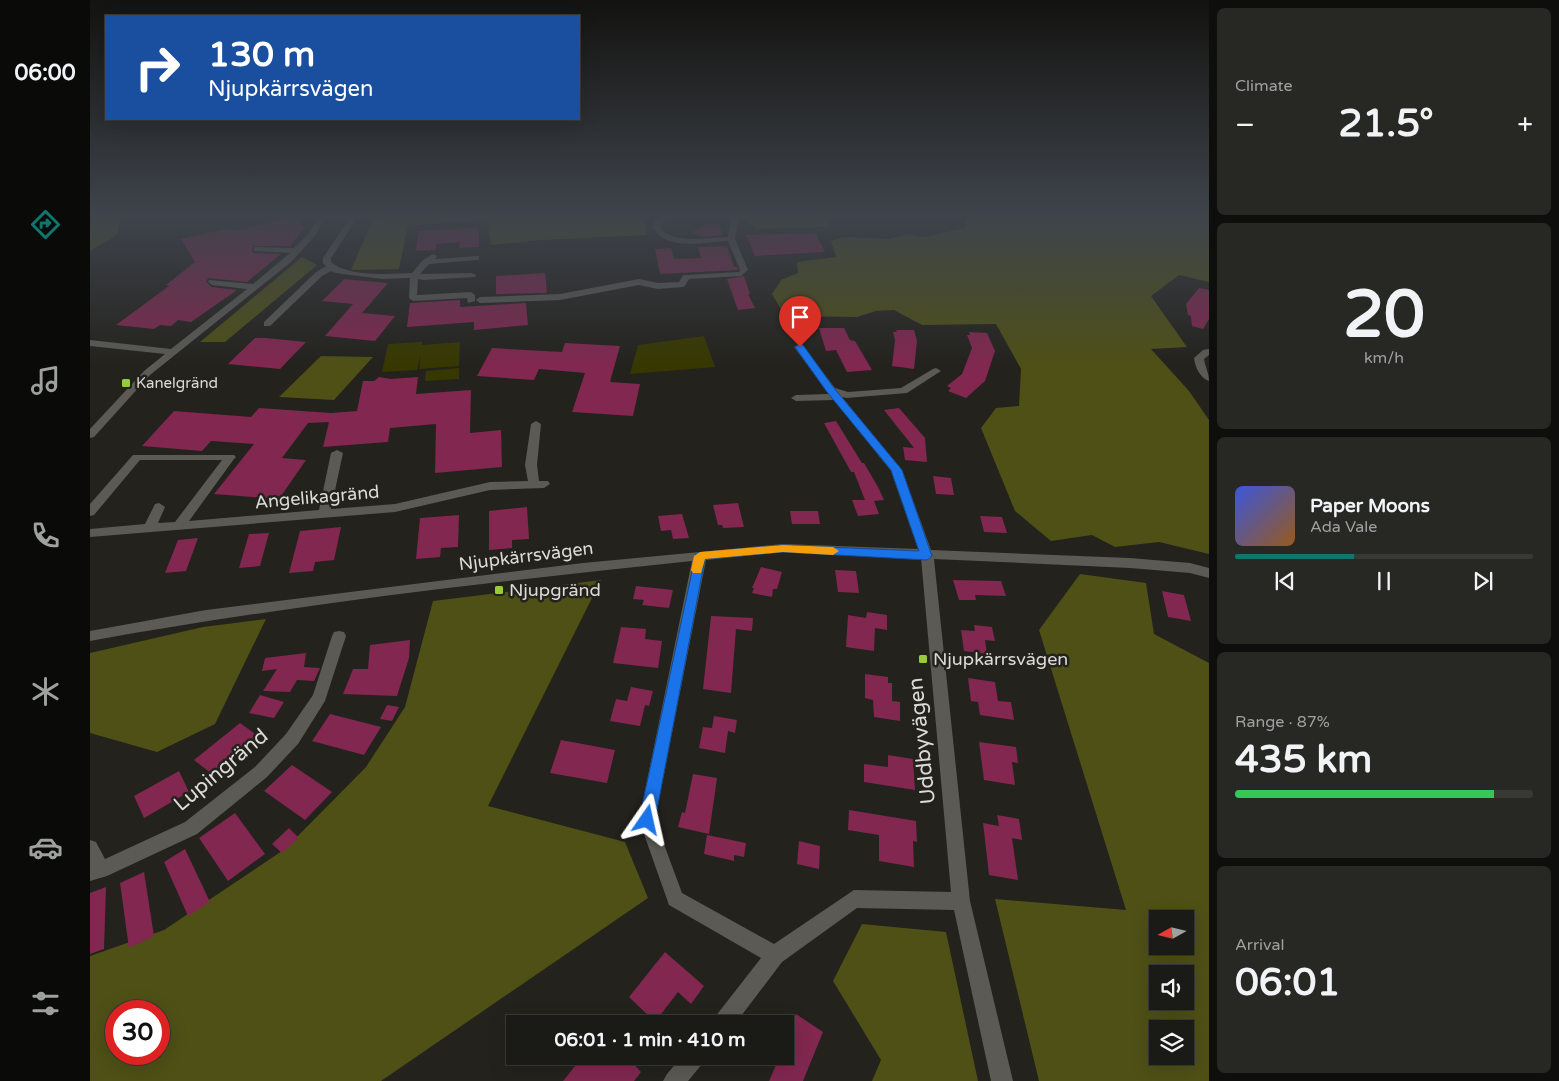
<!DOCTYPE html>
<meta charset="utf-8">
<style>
body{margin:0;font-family:"Varela Round",sans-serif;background:#272723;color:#f1f3f6;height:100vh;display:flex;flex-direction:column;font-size:19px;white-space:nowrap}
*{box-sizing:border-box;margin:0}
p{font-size:16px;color:#9fa1a1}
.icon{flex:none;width:28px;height:28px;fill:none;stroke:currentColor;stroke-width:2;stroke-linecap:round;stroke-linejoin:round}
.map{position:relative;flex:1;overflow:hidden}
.panel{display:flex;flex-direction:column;gap:8px;padding:8px;background:#0e0e0c;width:350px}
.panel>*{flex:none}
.hud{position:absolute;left:15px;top:15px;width:475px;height:105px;border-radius:0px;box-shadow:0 5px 20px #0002,0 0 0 1px #383835;background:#1a4fa0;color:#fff;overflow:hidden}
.needle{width:32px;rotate:262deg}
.controls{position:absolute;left:1059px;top:910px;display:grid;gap:10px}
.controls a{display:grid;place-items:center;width:45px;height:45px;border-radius:0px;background:#1a1a16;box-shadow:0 5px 20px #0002,0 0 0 1px #383835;font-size:25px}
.speed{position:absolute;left:15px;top:1000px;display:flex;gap:10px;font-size:25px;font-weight:700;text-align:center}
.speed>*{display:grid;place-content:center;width:65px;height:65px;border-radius:50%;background:#1a1a16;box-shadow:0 5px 20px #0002,0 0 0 1px #383835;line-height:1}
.speed .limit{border:8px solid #d22;background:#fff;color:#111}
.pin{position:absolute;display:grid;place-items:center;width:42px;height:42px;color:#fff;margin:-51px -21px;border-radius:50% 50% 50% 0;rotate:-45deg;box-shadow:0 0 5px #0007}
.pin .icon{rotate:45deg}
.me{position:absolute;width:55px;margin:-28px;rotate:11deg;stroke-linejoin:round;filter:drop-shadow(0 0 4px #0008)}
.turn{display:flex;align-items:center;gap:18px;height:105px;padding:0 20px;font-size:22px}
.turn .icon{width:65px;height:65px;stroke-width:2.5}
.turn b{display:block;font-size:35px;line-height:42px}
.big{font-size:38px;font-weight:800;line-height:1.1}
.panel .widget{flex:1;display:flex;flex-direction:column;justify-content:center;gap:8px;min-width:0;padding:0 18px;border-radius:8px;background:#272723}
.panel .dial{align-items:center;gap:0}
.dial b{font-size:65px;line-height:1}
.song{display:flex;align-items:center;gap:15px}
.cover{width:60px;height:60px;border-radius:8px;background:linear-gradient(135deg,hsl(230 70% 55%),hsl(30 70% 35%))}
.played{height:5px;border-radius:2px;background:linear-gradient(90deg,#0f766e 40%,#383835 40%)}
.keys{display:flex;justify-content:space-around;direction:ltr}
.heat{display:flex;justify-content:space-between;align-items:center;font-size:28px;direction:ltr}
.charge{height:8px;border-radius:4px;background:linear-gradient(90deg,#34c759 87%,#383835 0)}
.trip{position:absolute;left:416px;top:1015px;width:288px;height:50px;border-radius:0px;background:#1a1a16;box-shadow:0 5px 20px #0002,0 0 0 1px #383835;font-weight:800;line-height:50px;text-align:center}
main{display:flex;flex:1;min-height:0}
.dock{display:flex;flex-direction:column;width:90px;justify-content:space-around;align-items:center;background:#0a0a09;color:#9fa1a1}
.dock .icon{width:35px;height:35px}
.dock .on{color:#0f766e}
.dock b{font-size:22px;color:#f1f3f6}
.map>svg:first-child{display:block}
.green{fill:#373800}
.forest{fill:#4e5016;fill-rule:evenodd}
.building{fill:#812750}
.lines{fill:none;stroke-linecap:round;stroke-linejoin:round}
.minor{fill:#5b5a54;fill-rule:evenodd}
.route{fill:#1a73e8;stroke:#114b97}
.slow{fill:#f59e0b}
.poi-dot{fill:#97cc38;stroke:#23221d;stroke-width:2}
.labels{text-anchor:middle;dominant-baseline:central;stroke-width:5;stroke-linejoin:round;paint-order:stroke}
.far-poi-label{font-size:15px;fill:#dcdbd8;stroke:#23221d;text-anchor:start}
.street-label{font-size:18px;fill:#dcdbd8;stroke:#23221d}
.poi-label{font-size:18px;fill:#dcdbd8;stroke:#23221d;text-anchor:start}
.near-street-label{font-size:21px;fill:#dcdbd8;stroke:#23221d}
</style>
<main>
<nav class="dock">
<b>06:00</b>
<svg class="icon on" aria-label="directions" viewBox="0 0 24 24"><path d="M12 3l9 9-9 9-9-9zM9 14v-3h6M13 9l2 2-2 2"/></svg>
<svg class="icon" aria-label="music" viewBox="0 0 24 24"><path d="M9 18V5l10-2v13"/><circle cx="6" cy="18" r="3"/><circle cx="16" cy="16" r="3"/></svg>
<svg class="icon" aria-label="phone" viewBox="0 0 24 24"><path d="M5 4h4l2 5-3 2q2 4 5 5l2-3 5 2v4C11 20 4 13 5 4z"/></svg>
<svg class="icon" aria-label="climate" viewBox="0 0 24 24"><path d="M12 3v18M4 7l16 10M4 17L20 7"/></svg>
<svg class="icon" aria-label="car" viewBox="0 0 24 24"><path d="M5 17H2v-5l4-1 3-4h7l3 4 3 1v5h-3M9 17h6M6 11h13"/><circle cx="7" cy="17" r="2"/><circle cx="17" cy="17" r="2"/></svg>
<svg class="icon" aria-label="filters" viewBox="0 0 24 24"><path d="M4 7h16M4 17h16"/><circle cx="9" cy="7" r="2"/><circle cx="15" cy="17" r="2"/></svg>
</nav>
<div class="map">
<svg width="1119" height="1081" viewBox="0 0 1119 1081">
<rect width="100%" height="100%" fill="#23221d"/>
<path class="green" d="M614,336L625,367L540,374L548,345Z
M332,342V345L370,342L369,366L329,369L331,354L327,370L292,372L298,344Z
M369,368V379L335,381L336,371Z"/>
<path class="forest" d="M0,215H31L27,235L0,251Z
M306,215H554L557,235L450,240L401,245L397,220L318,225L309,269L261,270L283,219Z
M653,215H736L739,227L666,229L652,218Z
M886,215H1119V282L1089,275L1061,296L1097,347L1061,349L1099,391L1119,420V554L1069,542L1025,547L1002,535L961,541L925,511L891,428L906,408L929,406L931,369L906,324L832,325L804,310L786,311L767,317L695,316L682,294L691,280L708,273L707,262L746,257L741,241L754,237L800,239L818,234L833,237L875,228L877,219Z
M212,257L227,265L135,342H110Z
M231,356L283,357L244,400L189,397Z
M990,574L1056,583L1064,634L1119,663V1081H949L905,899L1036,910L949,630ZM1068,919H1095V946H1068ZM1068,974H1095V1001H1068ZM1068,1029H1095V1056H1068Z
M511,580L398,806L535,842L558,898L291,1081H0V956L74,930L195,849L276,767L315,707L343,601ZM26,1011H69V1054H26Z
M176,619L125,724L67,752L0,733V653L113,627Z
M772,924L856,932L888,1081H782L791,1060L743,981Z"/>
<path class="building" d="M204,217L214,228L200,246H163L162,251L164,253L191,254L157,282L118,278L116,282L122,287L147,290L101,322L88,320L81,326L70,325L64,329L26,325L79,286L76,285L105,262L91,239L140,228L143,231Z
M619,223L629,226L633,235L613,237L601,233Z
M389,227V247L369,248L370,242L346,244V250L326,251L329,231Z
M725,233L735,252L665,256L656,235Z
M637,246L644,267H647L648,270L570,274L565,249L581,248L584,259L611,258L608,247Z
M455,273L457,293L406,294V276Z
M654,276L660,294H658L665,308L648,310L637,279Z
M254,279L298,283L272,313L305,316L285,341L235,336L263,304L232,301Z
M1109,288L1119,290V319L1113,329L1102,326L1101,316L1098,315L1096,304Z
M370,300V307L436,303L438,325L384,330V322L317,327L320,303Z
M729,328H754L760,340L765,341L782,370L757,372L746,350L736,351Z
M806,330H824L827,341L824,369L802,366L805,340L803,332H807Z
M879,332L897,333L905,351L895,381L876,398L858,391L861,388L857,386L872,374L882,348L877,335H880Z
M165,338H176L216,342L190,369L138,364Z
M475,343L530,346L520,382L550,384L543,416L482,412L495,373L449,369L444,380L387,376L402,348L472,352Z
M289,377L301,379L328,377L326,394L381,390L380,433L411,430L412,467L345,473L346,424L300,428L298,442L233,447L239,422L218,423L192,458L216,460L189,499L124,494L164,444L121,441L112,451L52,446L84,411L161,417L169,408L241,413L267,411L273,381H284Z
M809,408L835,438L837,462L815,460L813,447L824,448L794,410Z
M746,421L772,463H774L788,487L794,500L784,501L789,514L768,516L762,500H775L764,472H761L734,423Z
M843,476L861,478L864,495L846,494Z
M648,503L654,527L633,528L632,525H628L623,505Z
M437,507L439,539L422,540V548L399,550V511Z
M700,511H728L730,524H702Z
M592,514L599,538L583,539L581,530L571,531L568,516Z
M369,515L368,547L351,548L350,557L326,559L330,518Z
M890,516L912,517L917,533L894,532Z
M251,527L244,560L225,562L223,571L199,573L210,531Z
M179,533L170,566L149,568L159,534Z
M108,538L96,571L75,573L88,540Z
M671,567L692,572L687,589H683L682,597L662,593L664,588H662Z
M745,570L766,571L769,593L748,592Z
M863,580L911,581L916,596L885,595L886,600H869Z
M546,586L583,590L579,608L552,605L554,600L543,599Z
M1072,591L1094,595L1101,621L1078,617Z
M777,612L797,615V630L785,628L784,651L756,647L758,615L776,618Z
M621,616L663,618L662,631L646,629L641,693L613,689Z
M884,625L902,627L905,641L895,640L897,654L874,651L871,630L885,631Z
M531,627L556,629L555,639L572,641L568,668L523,663Z
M320,640L319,658L307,696L253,694L263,669H278L280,645Z
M216,653L214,667L230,668L224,681L207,680L200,692L173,691L187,669L172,671L175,658Z
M775,674L798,677V683H802V701L810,702V721L784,717L783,700L775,698Z
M878,678L905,682L908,701L921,702L924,720L890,715L888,702L881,701Z
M541,687L563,691L559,706L555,705L550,726L520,721L526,699L537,701Z
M170,695L194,702L184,718L159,713Z
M297,705L309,707L302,721L290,719Z
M240,714L291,727L274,755L222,741Z
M624,716L647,720L645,733L638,731L635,753L609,748L613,727L622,728Z
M150,723L168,736L122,774L104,760Z
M471,740L525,750L517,783L460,773Z
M889,742L926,747L928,763L922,762L925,785L894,780Z
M798,755L823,759L825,790L774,782V764L798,767Z
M202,765L242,792L215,820L174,791Z
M89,771L99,792L54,818L44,796Z
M603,774L627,778L619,834L588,827L592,812L595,813Z
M759,810L826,821L827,842L823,841L824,867L789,861V835L758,830Z
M145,813L175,854L138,881L109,838Z
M907,815L929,819L932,840L922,838L928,880L899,875L893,823L909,826Z
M199,828L209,838L192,853L182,844Z
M617,835L656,843L654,857L644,855V861L614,854Z
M709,841L730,846L729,869L707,864Z
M95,849L120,902L98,916L74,862Z
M54,872L64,936L39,948L30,883Z
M16,887L14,949L0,954V893Z
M575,952L614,986L601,1004L588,992L565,1022L539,997Z
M706,1014L733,1032L713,1081H679L690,1056H695V1038Z
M493,1056H507L516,1064L522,1056H536L551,1072L544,1081H473Z"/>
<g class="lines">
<path class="minor" d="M230,215L274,216L267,218L241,258V262C258,277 299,274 322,273L333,260L343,254L347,256L345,259L389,256V260H386L339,264L330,274L382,273L386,275L385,277L333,280L328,279L327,295L381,292L385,295V301L378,303L377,298L323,301L319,298L320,278L292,279L246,273L241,271L232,276L180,326H174V322L226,272L236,266L233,263V258L259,219L234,220L225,236L201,262L60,375L4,437L0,438V429L54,371L75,354L0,346V340L81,349L157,289L122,285L118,282L119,280L163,284L200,253L167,251H164V247L204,248L219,233Z
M575,215H584L571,224L572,230C585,244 619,237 638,237L641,215H649L645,239L658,270L651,276L599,279L595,286L592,287L568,289L549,285L470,300L390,303L386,300L390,297L470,294L549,279L568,283L589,282L593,275H596L649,272L650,270L638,241C616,242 575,252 563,227L565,221Z
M744,215H756L752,217Z
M709,344L712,345L745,388L758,392L811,388L843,369L846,368L851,371L817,393L757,398L752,397L812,470L841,550L1040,558L1100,563L1119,568V578L1100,573L1040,568L844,559L880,901L923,1081H901L864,910L767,908L692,962L645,1024H622L625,1017L671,958L579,905L549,820L602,561C401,582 199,605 0,641V631L116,610L493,563L610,552L693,544L828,549L801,471L744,400L706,401L701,398L706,395L739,394L704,347ZM693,552L831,558L861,892L764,890L684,944L592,893L565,820L616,560Z
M1119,349V355L1114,359C1115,367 1119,372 1119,381C1110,378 1105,367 1104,358L1113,350Z
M446,421L451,424L447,465L449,481H458L460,484L454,488L400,490L305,512L0,537V529L55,524L65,504L69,503L75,507L68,523L85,522L132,460H50L4,515L0,516V504L43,455H144L146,457L144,459L99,521L229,510L241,453L247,450L253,453L241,509L305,504L400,482L438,481L435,465L441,424Z
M249,631L254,632L256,636L235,701L208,744L177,777L107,834L17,876L0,881V840L6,842L15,859L95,822L165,767L196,734L223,695L242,636L244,632Z
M592,1056H616L613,1063L598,1081H573L577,1074Z"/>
</g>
<linearGradient id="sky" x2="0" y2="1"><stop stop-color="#131310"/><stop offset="0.59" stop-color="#3f444c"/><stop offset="1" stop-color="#3f444c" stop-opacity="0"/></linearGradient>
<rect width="1119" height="366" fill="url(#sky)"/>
<path class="route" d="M710,344L713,345L744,388L812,470L842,556L837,560L693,552L615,559L565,820L563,825L557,827L552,825L549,820L606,553L693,545L829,551L801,470L737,392L705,347Z"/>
<path class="slow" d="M693,545L743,547L749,551L743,555L693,552L615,559L611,573H603L601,570L604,556L610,552Z"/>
<g class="poi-dot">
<rect x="31" y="378" width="10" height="10" rx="2.5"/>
<rect x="404" y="585" width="10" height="10" rx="2.5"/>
<rect x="828" y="654" width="10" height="10" rx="2.5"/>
</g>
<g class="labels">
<g class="far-poi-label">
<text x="46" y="383">Kanelgränd</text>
</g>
<g class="street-label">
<text transform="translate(227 497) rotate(-5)">Angelikagränd</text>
<text transform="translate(436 556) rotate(-7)">Njupkärrsvägen</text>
</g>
<g class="poi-label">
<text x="419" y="590">Njupgränd</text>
<text x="843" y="659">Njupkärrsvägen</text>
</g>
<g class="near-street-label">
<text transform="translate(832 741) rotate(-96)">Uddbyvägen</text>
<text transform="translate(131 770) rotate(-40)">Lupingränd</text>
</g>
</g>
</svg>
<div class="controls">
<a><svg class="needle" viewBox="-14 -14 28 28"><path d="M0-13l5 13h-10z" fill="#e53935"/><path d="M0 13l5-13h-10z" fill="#9fa1a1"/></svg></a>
<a><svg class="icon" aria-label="sound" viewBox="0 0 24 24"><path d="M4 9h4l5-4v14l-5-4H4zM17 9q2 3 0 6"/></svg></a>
<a><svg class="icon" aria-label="layers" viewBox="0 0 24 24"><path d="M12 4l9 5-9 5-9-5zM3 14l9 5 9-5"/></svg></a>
</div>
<div class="speed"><div class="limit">30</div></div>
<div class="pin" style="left:710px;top:347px;background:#d93025"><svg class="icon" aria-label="arrive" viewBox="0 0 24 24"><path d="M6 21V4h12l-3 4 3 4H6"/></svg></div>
<svg class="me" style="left:557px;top:820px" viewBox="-20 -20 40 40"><path d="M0-17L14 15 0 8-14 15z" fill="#1a73e8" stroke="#fff" stroke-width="4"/></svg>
<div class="trip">06:01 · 1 min · 410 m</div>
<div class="hud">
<div class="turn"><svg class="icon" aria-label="right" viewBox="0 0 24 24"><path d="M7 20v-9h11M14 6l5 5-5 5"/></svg><div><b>130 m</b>Njupkärrsvägen</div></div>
</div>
</div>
<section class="panel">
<div class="widget"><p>Climate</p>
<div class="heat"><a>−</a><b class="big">21.5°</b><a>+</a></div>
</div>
<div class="widget dial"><b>20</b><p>km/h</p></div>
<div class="widget">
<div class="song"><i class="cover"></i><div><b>Paper Moons</b><p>Ada Vale</p></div></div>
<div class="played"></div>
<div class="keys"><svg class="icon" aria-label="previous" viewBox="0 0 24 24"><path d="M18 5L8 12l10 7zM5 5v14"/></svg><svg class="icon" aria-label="pause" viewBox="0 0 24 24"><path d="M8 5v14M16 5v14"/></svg><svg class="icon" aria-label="next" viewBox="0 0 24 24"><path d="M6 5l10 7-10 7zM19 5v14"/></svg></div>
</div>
<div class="widget"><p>Range · 87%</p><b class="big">435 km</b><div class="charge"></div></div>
<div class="widget"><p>Arrival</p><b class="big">06:01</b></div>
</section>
</main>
